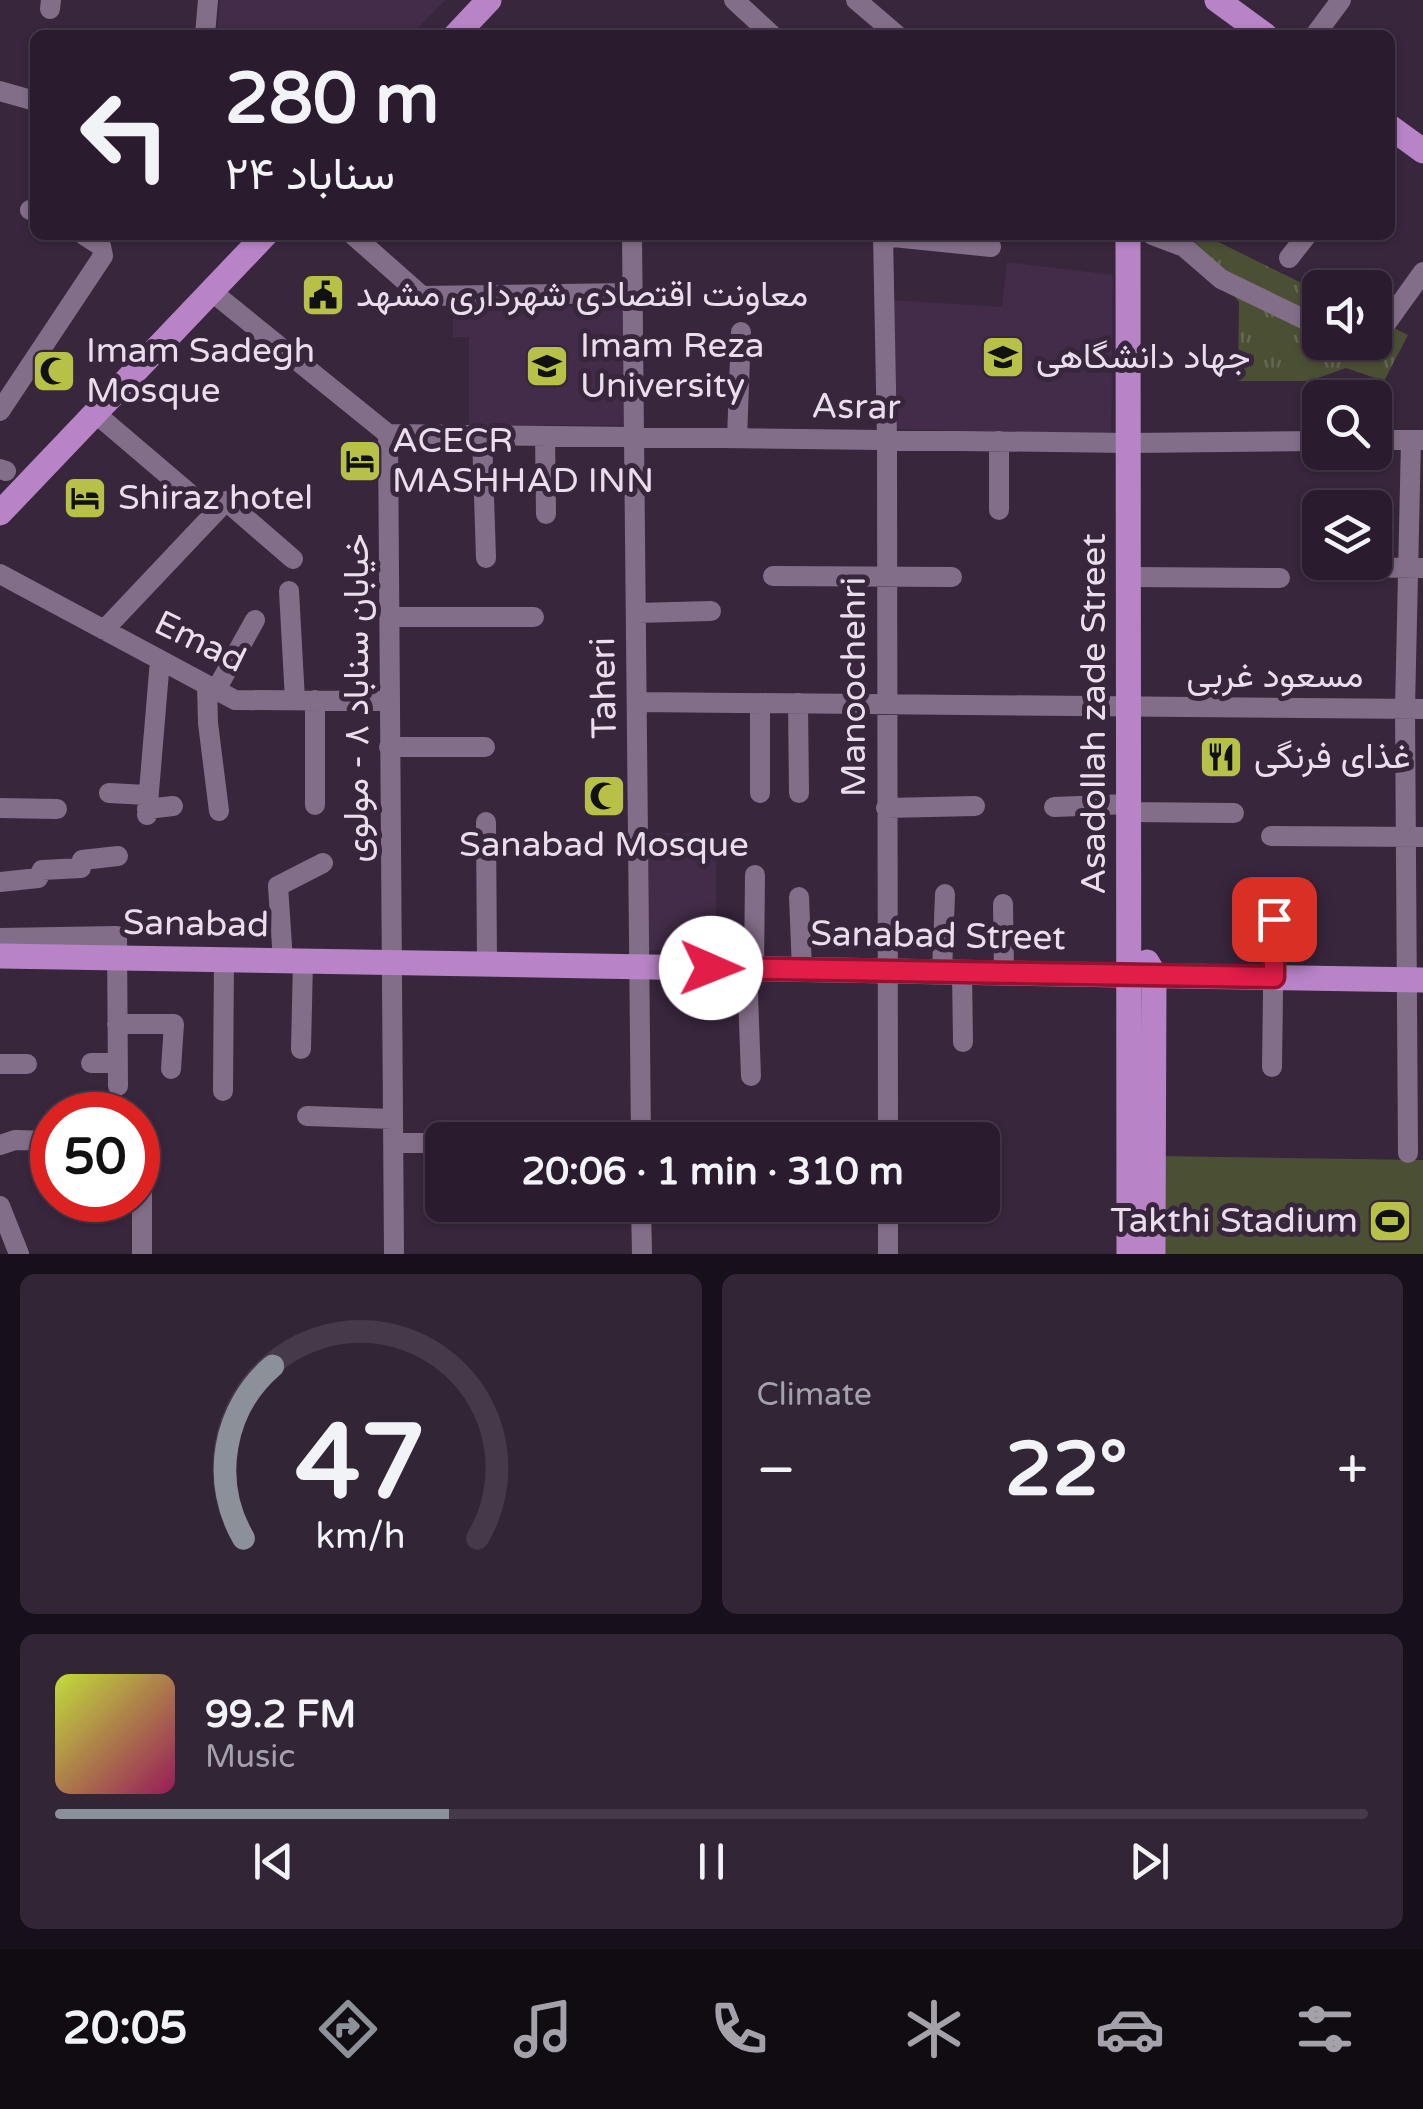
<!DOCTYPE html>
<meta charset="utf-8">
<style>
body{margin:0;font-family:"Varela Round",Vazirmatn,sans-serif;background:#322536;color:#f1f3f6;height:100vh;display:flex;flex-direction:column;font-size:38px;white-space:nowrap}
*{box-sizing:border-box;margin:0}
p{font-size:32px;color:#a5a1aa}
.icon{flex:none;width:55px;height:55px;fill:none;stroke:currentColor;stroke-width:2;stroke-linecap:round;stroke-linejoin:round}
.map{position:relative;height:1254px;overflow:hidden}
.panel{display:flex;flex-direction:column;gap:20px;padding:20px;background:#170f19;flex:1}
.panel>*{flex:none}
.hud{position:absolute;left:30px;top:30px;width:1365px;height:210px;border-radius:15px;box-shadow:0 2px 8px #0004,0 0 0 2px #463a4a;background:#2a1c2e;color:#f1f3f6;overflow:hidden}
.controls{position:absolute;left:1302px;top:270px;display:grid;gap:20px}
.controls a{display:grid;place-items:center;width:90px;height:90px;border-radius:15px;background:#2a1c2e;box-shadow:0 2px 8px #0004,0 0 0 2px #463a4a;font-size:50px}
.speed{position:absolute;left:30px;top:1092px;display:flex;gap:20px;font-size:50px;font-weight:700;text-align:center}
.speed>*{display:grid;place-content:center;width:130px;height:130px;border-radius:50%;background:#2a1c2e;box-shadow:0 2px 8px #0004,0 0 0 2px #463a4a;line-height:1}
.speed .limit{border:15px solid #d22;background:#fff;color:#111}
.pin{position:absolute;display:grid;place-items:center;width:85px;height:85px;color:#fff;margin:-42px;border-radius:20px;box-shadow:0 5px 15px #0006}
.me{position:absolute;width:110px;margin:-55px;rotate:91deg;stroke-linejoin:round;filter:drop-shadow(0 0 8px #0008)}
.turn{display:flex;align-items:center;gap:35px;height:210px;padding:0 30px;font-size:45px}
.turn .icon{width:130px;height:130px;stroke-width:2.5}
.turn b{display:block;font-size:70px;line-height:85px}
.big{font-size:75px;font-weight:800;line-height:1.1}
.panel .widget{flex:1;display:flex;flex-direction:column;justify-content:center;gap:15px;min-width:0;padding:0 35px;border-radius:15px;background:#322536}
.panel .dial{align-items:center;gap:0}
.dial svg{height:260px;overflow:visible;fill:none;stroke:#463a4a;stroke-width:7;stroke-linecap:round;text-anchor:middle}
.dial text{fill:#f1f3f6;stroke:none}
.song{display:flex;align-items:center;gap:30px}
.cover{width:120px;height:120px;border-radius:15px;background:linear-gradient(135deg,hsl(70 70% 55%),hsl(330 70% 35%))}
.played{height:10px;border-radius:5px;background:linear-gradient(90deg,#8c9099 30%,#463a4a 30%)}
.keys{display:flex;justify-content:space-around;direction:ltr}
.heat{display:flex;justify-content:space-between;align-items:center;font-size:55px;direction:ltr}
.panel .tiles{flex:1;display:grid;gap:20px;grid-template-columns:1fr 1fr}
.widget:last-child{grid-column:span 2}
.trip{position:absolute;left:425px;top:1122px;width:575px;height:100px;border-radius:15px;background:#2a1c2e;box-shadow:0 2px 8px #0004,0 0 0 2px #463a4a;font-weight:800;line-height:100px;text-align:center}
.tab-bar{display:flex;height:160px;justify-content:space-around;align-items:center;background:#110b12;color:#a5a1aa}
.tab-bar .icon{width:70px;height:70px}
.tab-bar .on{color:#8c9099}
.tab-bar b{font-size:45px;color:#f1f3f6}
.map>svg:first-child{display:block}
.built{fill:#432c49}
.grass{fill:#4b4f34}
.park{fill:url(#park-tufts)}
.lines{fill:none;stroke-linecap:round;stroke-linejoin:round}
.minor{stroke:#836e89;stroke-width:20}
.major{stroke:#b883c7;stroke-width:25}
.route-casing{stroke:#92132f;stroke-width:25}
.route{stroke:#e11d48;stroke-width:18}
.labels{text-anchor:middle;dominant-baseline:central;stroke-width:10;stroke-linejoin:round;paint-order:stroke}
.poi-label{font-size:35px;fill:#eadeed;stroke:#38263d;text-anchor:start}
.street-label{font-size:35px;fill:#eadeed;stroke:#38263d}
</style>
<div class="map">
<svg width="1423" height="1254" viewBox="0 0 1423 1254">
<defs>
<pattern id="park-tufts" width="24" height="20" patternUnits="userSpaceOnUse" patternTransform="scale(2.5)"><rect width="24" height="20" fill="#4b4f34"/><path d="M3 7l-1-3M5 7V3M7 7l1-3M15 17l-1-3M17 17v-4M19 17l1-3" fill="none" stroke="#656852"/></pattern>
</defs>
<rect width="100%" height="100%" fill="#38263d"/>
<path class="built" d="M220,0H445L411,35H217Z
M1007,262L1113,275L1111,434L895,429L892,300L1002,307Z
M453,306L625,307L624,425H469V337H453Z
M643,833H716V950H644Z"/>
<path class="grass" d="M1157,1156L1423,1160V1254H1156Z"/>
<path class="park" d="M1170,235H1204L1320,292V342H1375V319L1408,335L1384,381L1346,368L1309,381H1238L1239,302L1198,251Z"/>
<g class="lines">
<path class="minor" d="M734,0L772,35
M856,0L897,35
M50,9L51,0
M205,35L208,0
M1315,35L1341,0
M0,91L35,101
M30,210L35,212
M353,235L422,296L631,293
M632,235L641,1140
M883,235L887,439L888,1140
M1152,235L1184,247L1221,279L1320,327
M883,236L991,247
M1289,258L1307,235
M211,291L388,434L1130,443L1320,441
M1375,339L1423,272
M1353,342L1368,350L1373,342
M0,411L103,256L101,246L84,235
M95,413L196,499
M388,434L394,1254
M482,435L486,558
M545,436L546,514
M737,438L741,332
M1375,440H1423
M0,469L6,471
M999,510V441
M1332,567L1423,568
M0,574L235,700L389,701
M773,576L952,577
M1129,577L1280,578
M289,591L295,700
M636,613L711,611
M389,617H534
M104,630L226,501L293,559
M207,685L208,723L219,811
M216,690L255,620
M315,700V805
M637,702L1423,709
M798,703L799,793
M389,747H485
M109,793L147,795
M760,793V703
M1054,807L1128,804
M0,808L57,809
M886,808L975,806
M147,809L173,806
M1128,812L1234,813
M147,815L160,660
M486,822L487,964
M1271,836L1423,837
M0,882L38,878L42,870L81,868L82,860L118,856
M799,897L802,969
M1003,904L1004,972
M0,938L117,936L118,1086
M283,961L278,886L323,863
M747,968L751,1076
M754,968L755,875
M942,971L945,894
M962,972L963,1042
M117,1024H174L171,1069
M301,1049L303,961
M91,1063H118
M0,1064H27
M1272,1067L1274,919
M223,1091L224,960
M307,1116L393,1119
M142,1140V1254
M393,1143H442
M0,1145L15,1140L52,1141
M1408,1153L1405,709L1411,440
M641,1205L642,1254
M888,1205V1254
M0,1206L19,1254"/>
<path class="major" d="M1217,0L1265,35
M456,35L489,0
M1390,127L1423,151
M1128,235L1129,1254
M0,513L265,235
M0,956L1423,980
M1147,962L1154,974L1153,1254"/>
</g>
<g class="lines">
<g class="route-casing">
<path id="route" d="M711,968L1274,977V919"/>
</g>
<use href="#route" class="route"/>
</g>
<defs>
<g id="civic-square" transform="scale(2.25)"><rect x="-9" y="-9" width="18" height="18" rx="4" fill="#b7c148" stroke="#38263d"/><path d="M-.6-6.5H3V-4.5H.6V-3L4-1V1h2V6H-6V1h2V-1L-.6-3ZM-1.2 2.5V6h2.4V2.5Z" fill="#111"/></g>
<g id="university-square" transform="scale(2.25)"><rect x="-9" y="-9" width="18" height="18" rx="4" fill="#b7c148" stroke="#38263d"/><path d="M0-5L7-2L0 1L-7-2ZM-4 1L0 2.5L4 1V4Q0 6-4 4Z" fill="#111"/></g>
<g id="mosque-square" transform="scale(2.25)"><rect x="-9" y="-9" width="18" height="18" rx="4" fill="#b7c148" stroke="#38263d"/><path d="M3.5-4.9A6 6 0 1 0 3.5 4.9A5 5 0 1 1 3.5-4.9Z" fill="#111"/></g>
<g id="hotel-square" transform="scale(2.25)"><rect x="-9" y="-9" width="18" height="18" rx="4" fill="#b7c148" stroke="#38263d"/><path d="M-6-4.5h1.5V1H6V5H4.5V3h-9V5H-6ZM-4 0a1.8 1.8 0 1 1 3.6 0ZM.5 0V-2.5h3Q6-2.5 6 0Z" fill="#111"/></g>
<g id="restaurant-square" transform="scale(2.25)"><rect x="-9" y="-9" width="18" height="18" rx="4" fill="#b7c148" stroke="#38263d"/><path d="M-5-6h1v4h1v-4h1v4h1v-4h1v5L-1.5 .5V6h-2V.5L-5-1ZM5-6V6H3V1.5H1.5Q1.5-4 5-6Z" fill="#111"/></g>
<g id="stadium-square" transform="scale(2.25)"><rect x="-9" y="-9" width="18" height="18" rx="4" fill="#b7c148" stroke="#38263d"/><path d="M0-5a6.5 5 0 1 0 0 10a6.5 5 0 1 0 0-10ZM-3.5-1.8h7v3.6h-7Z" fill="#111"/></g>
</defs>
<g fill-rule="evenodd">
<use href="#civic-square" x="323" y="295"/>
<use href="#university-square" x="1003" y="357"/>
<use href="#university-square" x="547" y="366"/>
<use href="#mosque-square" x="54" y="371"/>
<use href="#hotel-square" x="360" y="461"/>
<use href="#hotel-square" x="85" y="498"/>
<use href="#restaurant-square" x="1221" y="757"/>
<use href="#mosque-square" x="604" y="796"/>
<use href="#stadium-square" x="1390" y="1221"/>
</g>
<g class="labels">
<g class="poi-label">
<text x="356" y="295">معاونت اقتصادی شهرداری مشهد</text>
<text x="580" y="346">Imam Reza<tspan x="580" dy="40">University</tspan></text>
<text x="86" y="351">Imam Sadegh<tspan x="86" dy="40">Mosque</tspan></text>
<text x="1036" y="357">جهاد دانشگاهی</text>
<text x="392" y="441">ACECR<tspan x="392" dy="40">MASHHAD INN</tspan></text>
<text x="118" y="498">Shiraz hotel</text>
<text x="1254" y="757">غذای فرنگی</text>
<text x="604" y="845" text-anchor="middle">Sanabad Mosque</text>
<text x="1358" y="1221" text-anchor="end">Takthi Stadium</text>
</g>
<g class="street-label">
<text transform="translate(856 407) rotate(1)">Asrar</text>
<text transform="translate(200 642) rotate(26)">Emad</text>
<text x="1275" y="676">مسعود غربی</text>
<text transform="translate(854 687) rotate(-90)">Manoochehri</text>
<text transform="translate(604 688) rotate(-91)">Taheri</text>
<text transform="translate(357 698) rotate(-90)">خیابان سناباد ۸ - مولوی</text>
<text transform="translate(1094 714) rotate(-90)">Asadollah zade Street</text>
<text transform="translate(196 924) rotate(1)">Sanabad</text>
<text transform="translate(938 936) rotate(1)">Sanabad Street</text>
</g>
</g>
</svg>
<div class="controls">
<a><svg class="icon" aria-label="sound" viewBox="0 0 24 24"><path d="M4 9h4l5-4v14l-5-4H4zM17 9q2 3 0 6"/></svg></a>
<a><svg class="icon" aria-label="search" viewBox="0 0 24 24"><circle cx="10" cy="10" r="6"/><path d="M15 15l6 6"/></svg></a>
<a><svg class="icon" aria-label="layers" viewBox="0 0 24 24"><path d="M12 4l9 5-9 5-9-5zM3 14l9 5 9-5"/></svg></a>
</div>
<div class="speed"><div class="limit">50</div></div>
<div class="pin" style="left:1274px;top:919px;background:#d93025"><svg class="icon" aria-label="arrive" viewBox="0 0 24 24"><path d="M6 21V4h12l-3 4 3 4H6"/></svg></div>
<svg class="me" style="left:711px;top:968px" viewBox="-20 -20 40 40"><circle r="19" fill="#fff"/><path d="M0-13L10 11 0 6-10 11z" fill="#e11d48"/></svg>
<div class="trip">20:06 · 1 min · 310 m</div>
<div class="hud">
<div class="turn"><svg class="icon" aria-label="left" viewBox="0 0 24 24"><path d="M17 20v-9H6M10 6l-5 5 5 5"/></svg><div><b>280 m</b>سناباد ۲۴</div></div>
</div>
</div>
<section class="panel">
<div class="tiles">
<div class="widget dial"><svg viewBox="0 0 100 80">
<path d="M14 69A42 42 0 1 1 86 69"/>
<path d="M14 69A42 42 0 0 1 23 16" stroke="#8c9099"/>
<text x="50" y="56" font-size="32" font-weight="700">47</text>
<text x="50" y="72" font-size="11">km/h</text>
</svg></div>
<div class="widget"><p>Climate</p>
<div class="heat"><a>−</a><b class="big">22°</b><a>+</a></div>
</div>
<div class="widget">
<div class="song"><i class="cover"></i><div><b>99.2 FM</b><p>Music</p></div></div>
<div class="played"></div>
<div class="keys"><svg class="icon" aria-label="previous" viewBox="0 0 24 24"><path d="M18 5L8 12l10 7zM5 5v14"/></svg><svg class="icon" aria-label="pause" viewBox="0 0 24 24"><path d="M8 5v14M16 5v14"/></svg><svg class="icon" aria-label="next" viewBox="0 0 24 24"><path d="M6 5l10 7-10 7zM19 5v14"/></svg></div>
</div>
</div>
</section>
<nav class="tab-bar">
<b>20:05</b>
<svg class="icon on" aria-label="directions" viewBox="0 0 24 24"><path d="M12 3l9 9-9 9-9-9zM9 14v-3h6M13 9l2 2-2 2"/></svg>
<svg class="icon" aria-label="music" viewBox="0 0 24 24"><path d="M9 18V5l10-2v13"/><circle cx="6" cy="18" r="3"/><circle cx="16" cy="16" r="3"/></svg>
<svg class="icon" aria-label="phone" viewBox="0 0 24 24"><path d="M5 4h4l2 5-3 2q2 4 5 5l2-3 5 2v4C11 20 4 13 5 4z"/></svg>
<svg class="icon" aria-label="climate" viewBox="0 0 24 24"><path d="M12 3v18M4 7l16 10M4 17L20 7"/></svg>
<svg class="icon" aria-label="car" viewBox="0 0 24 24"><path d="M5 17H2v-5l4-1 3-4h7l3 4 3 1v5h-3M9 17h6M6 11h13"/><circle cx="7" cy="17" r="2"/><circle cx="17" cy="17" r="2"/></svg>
<svg class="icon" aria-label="filters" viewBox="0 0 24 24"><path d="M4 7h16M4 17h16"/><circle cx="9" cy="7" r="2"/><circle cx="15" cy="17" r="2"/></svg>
</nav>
